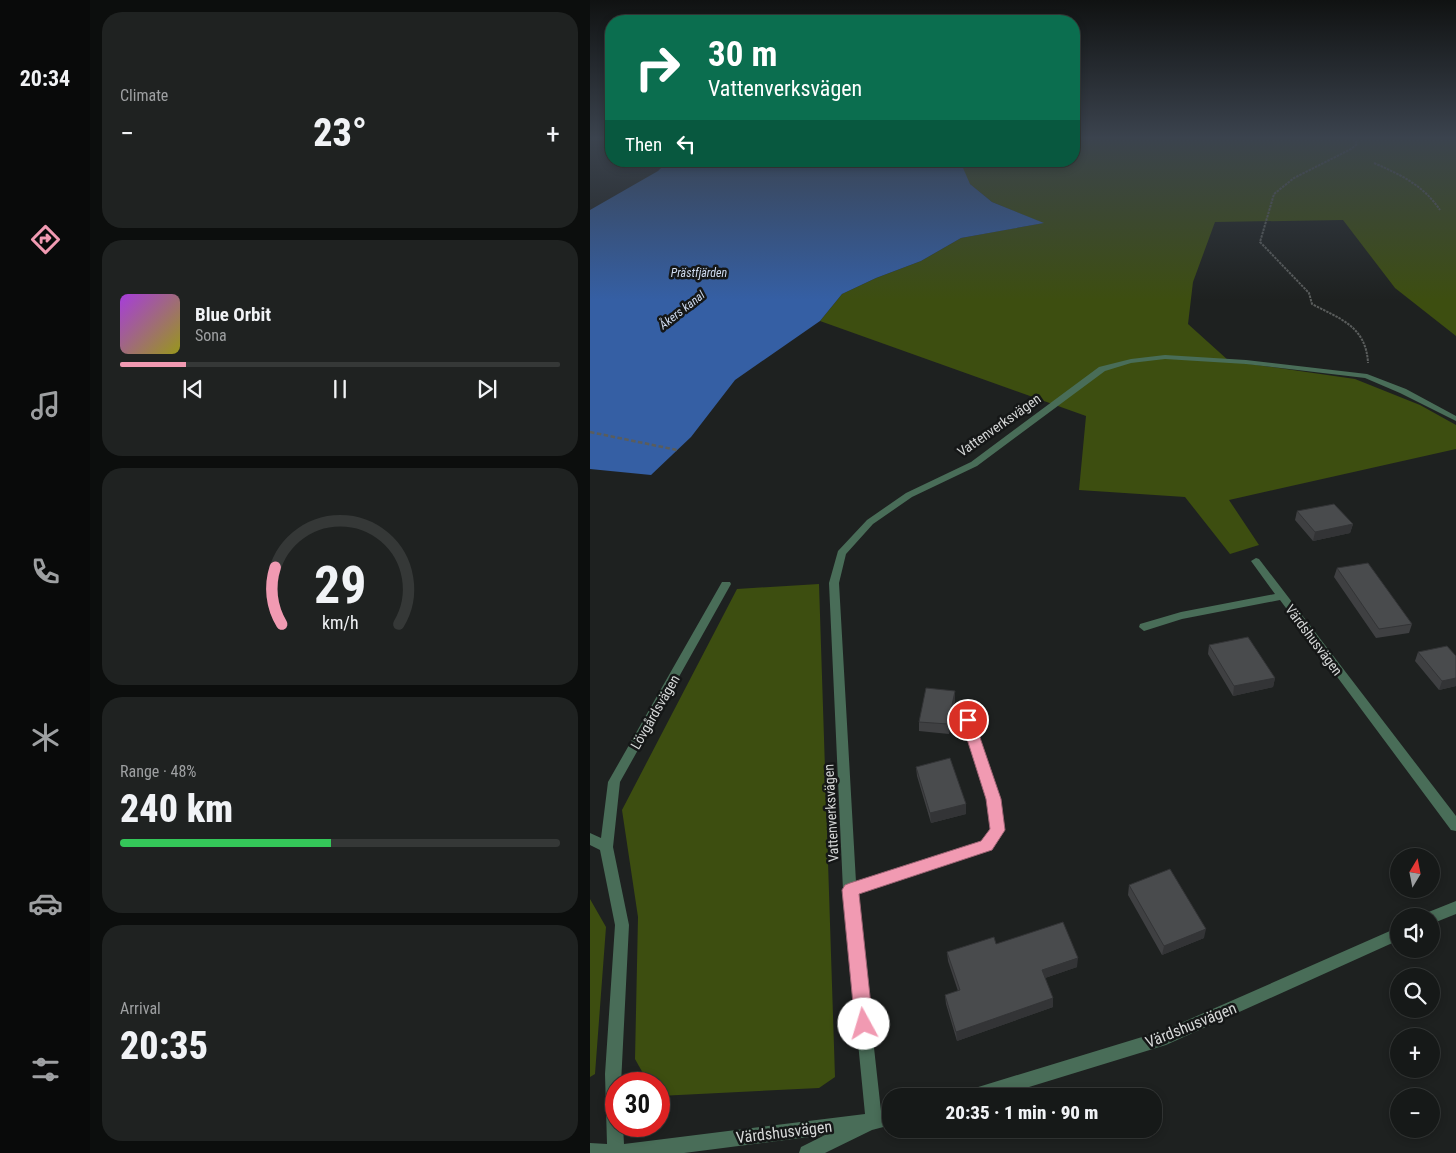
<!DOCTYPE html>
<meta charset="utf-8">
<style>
body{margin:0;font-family:"Roboto Condensed",sans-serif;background:#1f2221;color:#f1f3f6;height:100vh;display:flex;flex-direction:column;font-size:19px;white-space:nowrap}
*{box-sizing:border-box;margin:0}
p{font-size:16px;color:#9ea0a2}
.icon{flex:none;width:28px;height:28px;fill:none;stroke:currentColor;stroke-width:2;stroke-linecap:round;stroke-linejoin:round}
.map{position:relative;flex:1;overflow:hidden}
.side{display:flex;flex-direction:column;gap:12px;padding:12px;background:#0c0e0d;width:500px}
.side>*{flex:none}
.top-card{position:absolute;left:15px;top:15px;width:475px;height:152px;border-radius:20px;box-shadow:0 2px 8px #0003,0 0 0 1px #353837;background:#0b6e4f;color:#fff;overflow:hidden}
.needle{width:32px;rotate:10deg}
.fabs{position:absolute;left:800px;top:848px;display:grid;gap:10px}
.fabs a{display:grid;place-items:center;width:50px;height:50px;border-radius:50%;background:#161918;box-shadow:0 2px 8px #0003,0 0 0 1px #353837;font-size:25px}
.speed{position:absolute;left:15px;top:1072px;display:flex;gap:10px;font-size:25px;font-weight:700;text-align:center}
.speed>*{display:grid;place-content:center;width:65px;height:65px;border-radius:50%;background:#161918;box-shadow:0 2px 8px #0003,0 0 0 1px #353837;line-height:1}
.speed .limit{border:8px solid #d22;background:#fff;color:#111}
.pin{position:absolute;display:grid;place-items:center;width:42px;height:42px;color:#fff;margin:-21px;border:2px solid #fff;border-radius:50%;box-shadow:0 1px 5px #0007}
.me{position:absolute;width:55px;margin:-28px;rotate:354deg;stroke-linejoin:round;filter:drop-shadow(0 0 4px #0008)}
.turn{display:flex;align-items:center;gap:18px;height:105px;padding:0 20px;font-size:22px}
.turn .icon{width:65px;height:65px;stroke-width:2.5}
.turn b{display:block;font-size:35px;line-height:42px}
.then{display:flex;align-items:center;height:48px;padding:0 20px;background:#0003;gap:10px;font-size:19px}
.big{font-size:38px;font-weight:800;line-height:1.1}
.side .tile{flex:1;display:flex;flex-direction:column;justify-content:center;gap:8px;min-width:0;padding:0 18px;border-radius:20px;background:#1f2221}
.side .dial{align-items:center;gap:0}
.dial svg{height:130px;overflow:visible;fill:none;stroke:#353837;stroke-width:7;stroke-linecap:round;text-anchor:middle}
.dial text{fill:#f1f3f6;stroke:none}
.song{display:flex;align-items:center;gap:15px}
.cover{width:60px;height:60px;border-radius:8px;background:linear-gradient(135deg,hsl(280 70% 55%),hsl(60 70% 35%))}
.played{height:5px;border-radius:2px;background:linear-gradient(90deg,#f19ab2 15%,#353837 15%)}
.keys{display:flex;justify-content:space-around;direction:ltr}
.heat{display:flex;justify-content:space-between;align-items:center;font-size:28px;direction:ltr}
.charge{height:8px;border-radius:4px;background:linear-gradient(90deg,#34c759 48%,#353837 0)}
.trip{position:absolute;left:292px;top:1088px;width:280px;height:50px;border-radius:20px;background:#161918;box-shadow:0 2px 8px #0003,0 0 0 1px #353837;font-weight:800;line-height:50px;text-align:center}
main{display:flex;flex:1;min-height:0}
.dock{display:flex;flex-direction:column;width:90px;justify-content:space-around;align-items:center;background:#090a0a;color:#9ea0a2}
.dock .icon{width:35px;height:35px}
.dock .on{color:#f19ab2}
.dock b{font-size:22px;color:#f1f3f6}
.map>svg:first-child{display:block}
.green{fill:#3d4e10}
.water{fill:#355fa4}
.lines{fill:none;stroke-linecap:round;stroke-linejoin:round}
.path-far1{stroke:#5a5d5c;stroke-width:2;stroke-dasharray:2.5 1;stroke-linecap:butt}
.path{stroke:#5a5d5c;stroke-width:2.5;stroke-dasharray:4.5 2.5;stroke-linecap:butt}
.minor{fill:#496d58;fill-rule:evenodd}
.wall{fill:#3f4042}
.shaded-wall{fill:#333436}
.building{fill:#494b4d;stroke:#333436}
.route{fill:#f19ab2;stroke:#9d6474}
.labels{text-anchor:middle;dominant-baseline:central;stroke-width:5;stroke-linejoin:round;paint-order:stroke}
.far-water-label{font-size:12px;font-style:italic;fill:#d0dcf0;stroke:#151717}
.street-label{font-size:14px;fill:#d5d7d7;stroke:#151717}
.near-street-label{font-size:16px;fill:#d5d7d7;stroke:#151717}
</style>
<main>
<nav class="dock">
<b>20:34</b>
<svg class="icon on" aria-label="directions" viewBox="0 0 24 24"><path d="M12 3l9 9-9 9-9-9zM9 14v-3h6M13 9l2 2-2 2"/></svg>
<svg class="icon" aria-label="music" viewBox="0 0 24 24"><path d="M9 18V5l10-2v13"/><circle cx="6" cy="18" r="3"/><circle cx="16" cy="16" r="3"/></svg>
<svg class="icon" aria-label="phone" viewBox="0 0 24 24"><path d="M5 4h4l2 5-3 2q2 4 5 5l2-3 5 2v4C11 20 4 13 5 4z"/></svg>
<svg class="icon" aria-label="climate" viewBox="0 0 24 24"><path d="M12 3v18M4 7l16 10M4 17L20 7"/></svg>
<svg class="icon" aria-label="car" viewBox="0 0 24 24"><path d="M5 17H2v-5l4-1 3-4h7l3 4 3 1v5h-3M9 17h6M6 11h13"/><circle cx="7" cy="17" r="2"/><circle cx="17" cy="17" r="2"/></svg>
<svg class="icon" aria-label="filters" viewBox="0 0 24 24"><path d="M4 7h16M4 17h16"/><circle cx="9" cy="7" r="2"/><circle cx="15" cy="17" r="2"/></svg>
</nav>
<section class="side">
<div class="tile"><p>Climate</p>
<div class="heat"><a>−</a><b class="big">23°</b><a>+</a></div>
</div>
<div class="tile">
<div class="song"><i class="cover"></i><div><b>Blue Orbit</b><p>Sona</p></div></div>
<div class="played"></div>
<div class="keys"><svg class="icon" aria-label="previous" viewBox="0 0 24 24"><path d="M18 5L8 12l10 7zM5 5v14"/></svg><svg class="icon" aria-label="pause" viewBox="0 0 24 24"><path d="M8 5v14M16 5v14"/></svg><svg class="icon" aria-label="next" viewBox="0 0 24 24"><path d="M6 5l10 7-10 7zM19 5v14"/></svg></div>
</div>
<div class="tile dial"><svg viewBox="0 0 100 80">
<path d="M14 69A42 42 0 1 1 86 69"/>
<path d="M14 69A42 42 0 0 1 10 34" stroke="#f19ab2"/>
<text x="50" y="56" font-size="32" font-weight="700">29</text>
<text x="50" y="72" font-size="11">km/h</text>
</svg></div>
<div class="tile"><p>Range · 48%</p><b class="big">240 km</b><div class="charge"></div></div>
<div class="tile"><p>Arrival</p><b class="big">20:35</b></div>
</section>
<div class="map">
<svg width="866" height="1153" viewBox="0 0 866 1153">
<rect width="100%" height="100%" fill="#1e2120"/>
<path class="green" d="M484,138H866V336L805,288L753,220L625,222L603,282L598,324L639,361L765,379L830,405L866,425V449L639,500L669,545L640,554L595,497L489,490L496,416L230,321L252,294L286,278L331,261L371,238L453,223L402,202L380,184L315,161H484Z
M229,584L245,1077L229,1088L69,1096V1084H59L45,1059L48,917L32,810L147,589Z
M0,899L16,927L5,1074L0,1077Z"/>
<path class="water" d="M78,161H370L380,184L402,202L454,223L371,238L331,261L286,278L252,294L230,321L145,380L101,437L61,475L0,469V210L68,171Z"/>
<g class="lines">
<path class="path-far1" d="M764,138L767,144L761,149L704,178L684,194L670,242L719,293L722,304C750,319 776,326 778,363
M784,163C811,175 833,185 850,210"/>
<path class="path" d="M0,432L87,450"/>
<path class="minor" d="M575,355L656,360L777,374L816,389L866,416V421L810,393L775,378L656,364L575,359L541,363L515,371L387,466L322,497L283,524L256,554L249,583L266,882L391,842L401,829L397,799L372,720L374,717L378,716L382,717L384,720L409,799L415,830L401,850L267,894L291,1111L301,1109V1125L282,1130L235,1153H209L211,1147L235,1135L94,1153H0V1143L17,1144L15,1074L25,925L10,850L0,845V833L11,838L18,782L132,582H140L141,584L30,782L23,847L39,925L31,1084H26V1126H33L34,1144L275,1114L253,890L239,583L248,551L277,520L316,493L381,462L509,367L541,359Z
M666,558L669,559L866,816V831L861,830L690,600L592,619L554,631L549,627L550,624L591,612L685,594L661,561Z
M866,901V914L841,924V916H835L836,913Z
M809,927V940L576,1045L410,1096H377L379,1090L385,1088L575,1030Z"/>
</g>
<path class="wall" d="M707,511L763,524L760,533L723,541L705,520Z
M747,568L822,624L819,633L786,638L744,577Z
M619,645L685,678L683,687L643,696L618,654Z
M828,652L866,656V686L849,690L825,661Z
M365,691V700L359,734L329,731V722Z
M326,767L376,804V814L341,823L327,776Z
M539,885L614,938L572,955L538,895Z
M406,944L487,967L455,978L463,1007L367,1041L356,1004L355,995L368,991L358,961L357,952Z"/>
<path class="shaded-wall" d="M763,524L760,533L723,541L725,532Z
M685,678L683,687L643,696L644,686Z
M866,678V686L849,690L852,681Z
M365,691V700L359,734L358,724Z
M376,804V814L341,823L340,813Z
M616,929L614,938L572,955L574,946Z
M488,958L487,967L452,979V970Z
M463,998V1007L367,1041L366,1032Z"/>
<path class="building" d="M744,504L763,524L725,532L707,511Z
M778,563L822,624L789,629L747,568Z
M658,637L685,678L644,686L619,645Z
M857,646L866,656V678L852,681L828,652Z
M336,688L365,691L358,724L329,722Z
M360,758L376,804L340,813L326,767Z
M580,869L616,929L574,946L539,885Z
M473,922L488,958L452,970L463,998L366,1032L355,995L370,990L357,952L404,937L406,944Z"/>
<linearGradient id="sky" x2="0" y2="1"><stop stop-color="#101212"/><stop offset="0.46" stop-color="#3b434e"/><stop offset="1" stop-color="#3b434e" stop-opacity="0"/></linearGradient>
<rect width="866" height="300" fill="url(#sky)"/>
<path class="route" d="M378,715L382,716L384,720L411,799L415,830L402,850L269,894L283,1024L280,1031L274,1033L268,1031L265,1024L252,890L255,885L260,883L391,841L400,829L396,799L371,720L373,716Z"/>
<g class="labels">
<g class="far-water-label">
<text x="109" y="273">Prästfjärden</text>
<text transform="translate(92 310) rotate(-38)">Åkers kanal</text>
</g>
<g class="street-label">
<text transform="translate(409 425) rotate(-35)">Vattenverksvägen</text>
<text transform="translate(724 640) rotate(53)">Värdshusvägen</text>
<text transform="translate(65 712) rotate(-60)">Lövgårdsvägen</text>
<text transform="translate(241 813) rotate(-93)">Vattenverksvägen</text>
</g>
<g class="near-street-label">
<text transform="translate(601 1025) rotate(-22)">Värdshusvägen</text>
<text transform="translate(194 1132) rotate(-7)">Värdshusvägen</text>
</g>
</g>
</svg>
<div class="fabs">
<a><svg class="needle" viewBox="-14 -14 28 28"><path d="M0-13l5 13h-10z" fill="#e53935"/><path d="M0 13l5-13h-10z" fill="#9ea0a2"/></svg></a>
<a><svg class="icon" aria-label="sound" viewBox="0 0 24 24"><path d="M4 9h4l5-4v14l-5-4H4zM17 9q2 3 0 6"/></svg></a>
<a><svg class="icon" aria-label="search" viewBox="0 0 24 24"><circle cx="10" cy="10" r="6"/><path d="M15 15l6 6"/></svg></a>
<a>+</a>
<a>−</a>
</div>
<div class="speed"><div class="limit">30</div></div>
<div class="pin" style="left:378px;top:720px;background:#d93025"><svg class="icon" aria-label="arrive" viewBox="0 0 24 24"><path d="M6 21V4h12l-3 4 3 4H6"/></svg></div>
<svg class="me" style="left:274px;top:1024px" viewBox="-20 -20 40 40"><circle r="19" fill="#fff"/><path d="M0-13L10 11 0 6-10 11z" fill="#f19ab2"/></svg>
<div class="trip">20:35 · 1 min · 90 m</div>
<div class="top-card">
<div class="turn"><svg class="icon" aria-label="right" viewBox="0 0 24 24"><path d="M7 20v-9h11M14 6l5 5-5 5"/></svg><div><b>30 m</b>Vattenverksvägen</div></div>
<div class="then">Then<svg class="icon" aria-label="left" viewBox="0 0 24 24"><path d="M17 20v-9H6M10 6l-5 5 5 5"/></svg></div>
</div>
</div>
</main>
